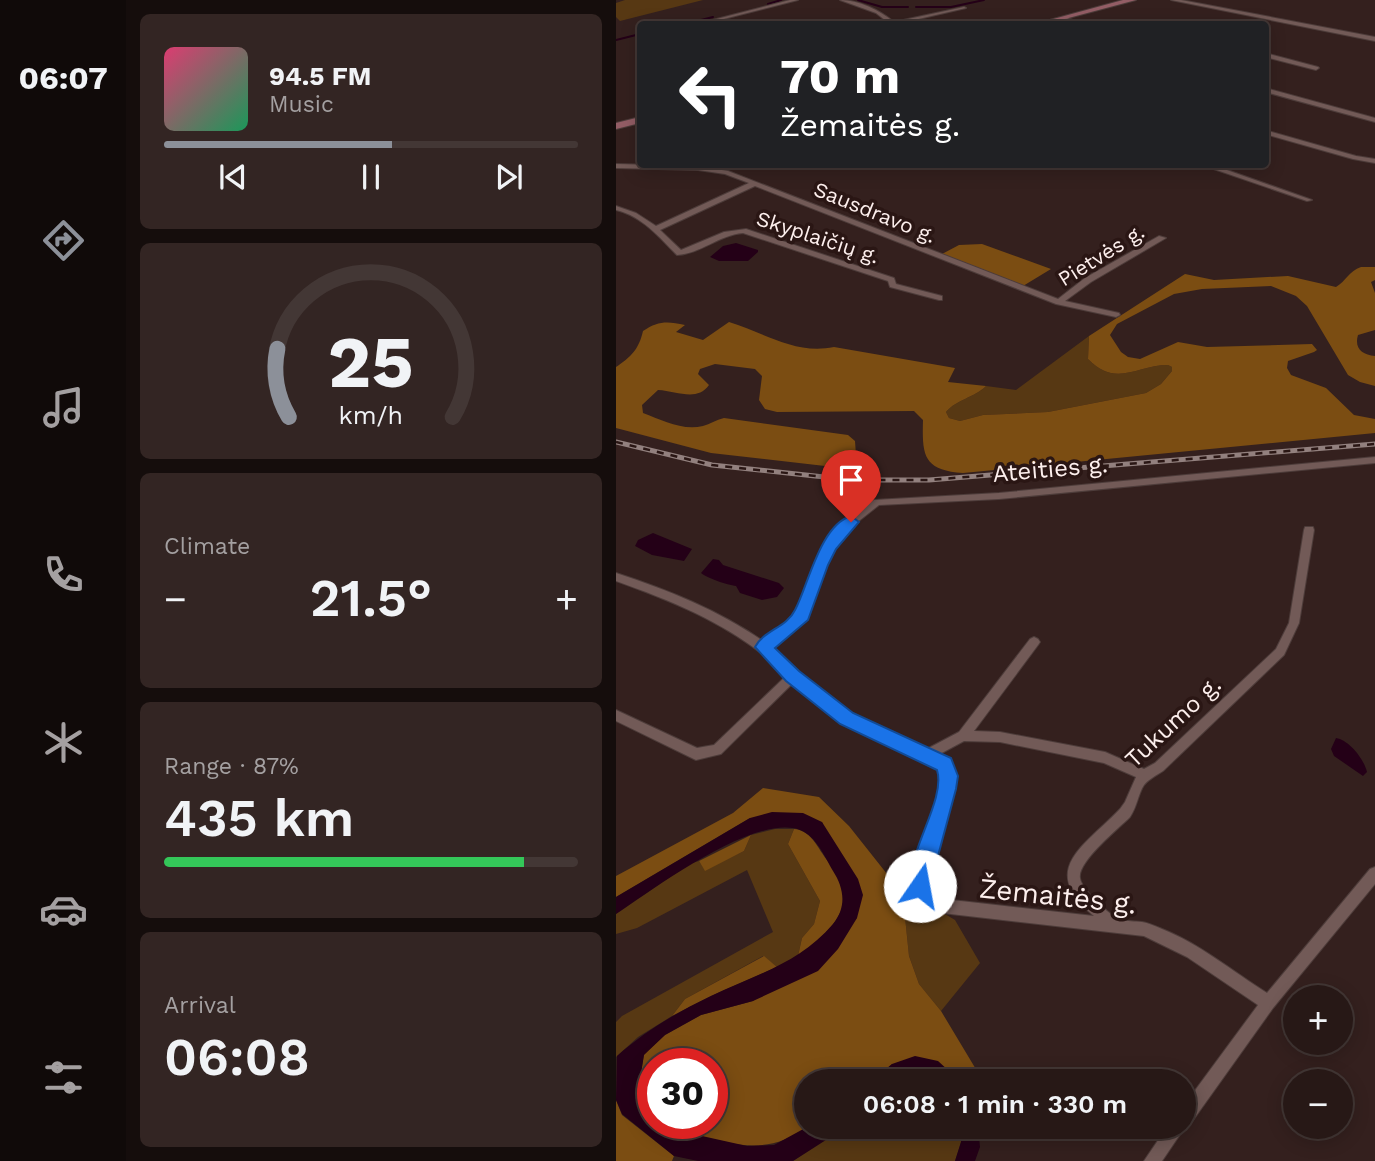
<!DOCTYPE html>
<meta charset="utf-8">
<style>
body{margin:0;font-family:"Work Sans",sans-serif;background:#332523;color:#f1f3f6;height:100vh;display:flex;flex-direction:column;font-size:26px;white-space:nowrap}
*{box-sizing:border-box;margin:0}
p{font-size:23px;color:#a4a0a1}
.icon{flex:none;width:38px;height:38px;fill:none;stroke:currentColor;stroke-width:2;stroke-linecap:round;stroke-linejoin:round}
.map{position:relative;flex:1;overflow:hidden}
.panel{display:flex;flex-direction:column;gap:14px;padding:14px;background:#150d0c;width:490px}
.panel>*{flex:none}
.top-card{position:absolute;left:21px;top:21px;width:632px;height:147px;border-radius:7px;box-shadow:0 4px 18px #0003,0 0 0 2px #433735;background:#202124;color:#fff;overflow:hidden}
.tools{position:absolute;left:667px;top:985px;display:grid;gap:14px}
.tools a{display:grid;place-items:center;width:70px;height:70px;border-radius:50%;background:#271816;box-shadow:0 4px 18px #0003,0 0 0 2px #433735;font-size:35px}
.speed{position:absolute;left:21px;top:1048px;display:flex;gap:14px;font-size:35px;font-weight:700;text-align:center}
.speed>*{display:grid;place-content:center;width:91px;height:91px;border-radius:50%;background:#271816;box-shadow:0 4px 18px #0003,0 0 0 2px #433735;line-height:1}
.speed .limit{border:10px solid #d22;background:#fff;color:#111}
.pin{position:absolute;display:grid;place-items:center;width:60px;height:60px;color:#fff;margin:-72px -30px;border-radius:50% 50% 50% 0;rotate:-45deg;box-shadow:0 0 7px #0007}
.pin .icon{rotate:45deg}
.me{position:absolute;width:77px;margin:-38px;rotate:12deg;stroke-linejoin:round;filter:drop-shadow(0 0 5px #0008)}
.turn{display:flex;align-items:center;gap:24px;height:147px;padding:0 28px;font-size:32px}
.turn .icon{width:91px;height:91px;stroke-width:2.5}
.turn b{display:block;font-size:49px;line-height:60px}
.big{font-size:52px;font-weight:600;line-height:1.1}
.panel .widget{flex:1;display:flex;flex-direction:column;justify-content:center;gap:10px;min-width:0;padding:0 24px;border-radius:10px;background:#332523}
.panel .dial{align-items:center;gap:0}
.dial svg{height:182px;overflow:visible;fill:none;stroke:#433735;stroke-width:7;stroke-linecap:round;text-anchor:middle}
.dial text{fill:#f1f3f6;stroke:none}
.song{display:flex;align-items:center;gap:21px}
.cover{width:84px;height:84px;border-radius:10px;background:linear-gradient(135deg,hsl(340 70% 55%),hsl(150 70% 35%))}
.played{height:7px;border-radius:4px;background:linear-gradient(90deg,#8c9099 55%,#433735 55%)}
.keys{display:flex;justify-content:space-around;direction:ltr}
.heat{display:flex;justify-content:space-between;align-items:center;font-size:38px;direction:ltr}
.charge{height:10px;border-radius:5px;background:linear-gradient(90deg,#34c759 87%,#433735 0)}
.trip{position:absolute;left:178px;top:1069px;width:402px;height:70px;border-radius:35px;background:#271816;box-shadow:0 4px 18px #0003,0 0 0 2px #433735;font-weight:600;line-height:70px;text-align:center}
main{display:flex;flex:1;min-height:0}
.dock{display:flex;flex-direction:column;width:126px;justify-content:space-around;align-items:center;background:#100a09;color:#a4a0a1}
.dock .icon{width:49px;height:49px}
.dock .selected{color:#8c9099}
.dock b{font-size:32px;color:#f1f3f6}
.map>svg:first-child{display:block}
.green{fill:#573813}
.forest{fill:#7b4d12}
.water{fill:#240017}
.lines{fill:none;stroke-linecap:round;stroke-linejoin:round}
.stream{stroke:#240017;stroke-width:2}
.street-casing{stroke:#4d3c3a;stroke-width:2}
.secondary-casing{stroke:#4d3c3a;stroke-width:2}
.street{fill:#725a57;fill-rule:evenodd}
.secondary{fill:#935d65;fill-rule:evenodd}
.rail-casing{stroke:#92807e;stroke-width:5}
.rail{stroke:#2a1614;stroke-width:2.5;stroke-dasharray:7;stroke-linecap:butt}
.route{fill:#1a73e8;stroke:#114b97;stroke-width:2}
.labels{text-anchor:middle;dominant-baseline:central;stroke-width:7;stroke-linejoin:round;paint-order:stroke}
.far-street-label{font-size:21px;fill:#fdefed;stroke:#2a1614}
.street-label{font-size:24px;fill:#fdefed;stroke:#2a1614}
.near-street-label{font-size:28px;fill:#fdefed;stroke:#2a1614}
</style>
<main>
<nav class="dock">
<b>06:07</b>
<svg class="icon selected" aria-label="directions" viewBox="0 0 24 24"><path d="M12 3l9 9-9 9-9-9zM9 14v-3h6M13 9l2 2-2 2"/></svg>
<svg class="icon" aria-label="music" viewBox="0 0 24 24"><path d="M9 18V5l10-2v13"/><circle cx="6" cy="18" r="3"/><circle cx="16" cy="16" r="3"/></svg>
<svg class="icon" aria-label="phone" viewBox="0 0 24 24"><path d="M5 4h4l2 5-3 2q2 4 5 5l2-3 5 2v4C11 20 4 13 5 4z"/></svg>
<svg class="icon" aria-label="climate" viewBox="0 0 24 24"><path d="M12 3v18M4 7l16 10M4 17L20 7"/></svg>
<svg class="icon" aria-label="car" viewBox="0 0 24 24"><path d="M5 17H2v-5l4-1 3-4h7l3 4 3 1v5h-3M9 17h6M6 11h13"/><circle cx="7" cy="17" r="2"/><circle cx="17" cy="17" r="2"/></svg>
<svg class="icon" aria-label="filters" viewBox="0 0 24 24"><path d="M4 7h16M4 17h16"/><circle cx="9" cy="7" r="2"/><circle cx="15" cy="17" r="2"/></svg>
</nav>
<section class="panel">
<div class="widget">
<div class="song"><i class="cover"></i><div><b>94.5 FM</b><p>Music</p></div></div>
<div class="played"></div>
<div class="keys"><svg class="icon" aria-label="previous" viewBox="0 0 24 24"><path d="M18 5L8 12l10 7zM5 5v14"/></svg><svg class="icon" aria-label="pause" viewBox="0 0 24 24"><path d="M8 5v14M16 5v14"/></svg><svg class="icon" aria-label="next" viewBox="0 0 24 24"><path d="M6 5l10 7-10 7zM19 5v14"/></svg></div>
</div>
<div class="widget dial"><svg viewBox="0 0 100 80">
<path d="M14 69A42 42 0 1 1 86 69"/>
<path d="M14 69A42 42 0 0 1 9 39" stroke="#8c9099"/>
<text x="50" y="56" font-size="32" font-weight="700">25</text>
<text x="50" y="72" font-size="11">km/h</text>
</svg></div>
<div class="widget"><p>Climate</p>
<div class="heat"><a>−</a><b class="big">21.5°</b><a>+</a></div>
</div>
<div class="widget"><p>Range · 87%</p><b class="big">435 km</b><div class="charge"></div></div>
<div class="widget"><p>Arrival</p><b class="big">06:08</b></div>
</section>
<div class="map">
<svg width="759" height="1161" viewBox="0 0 759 1161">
<rect width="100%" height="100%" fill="#34201e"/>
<path class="green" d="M9,0H87L4,21L0,17V3Z
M473,336L472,359C500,388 521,365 552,365L556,367V371L545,384L530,393L432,412L367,415L344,421L333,418L330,412C341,399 358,398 370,386L400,390Z
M159,829H178L172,844L204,901L198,924L186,938L182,956L161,967L147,956L69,999L56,1016L22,1037L0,1057V1022L6,1016L157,932L131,870L21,928L0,934V914L73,864L83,861L89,870L128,851L135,835Z
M275,879H297L312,904L339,920L364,963L325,1011L303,984L293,956L289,917Z
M230,1127H345V1142L339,1161H177Z"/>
<path class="forest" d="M366,244L435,269L407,286L326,254L343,245Z
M745,267H759V280L755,282L759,293V330L742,335C738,348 746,355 759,356V386L744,382L732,375L691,306L680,296L655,286L586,289L558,294L501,324L494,335L505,352L512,357L524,359L562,342L591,347L696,344L701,350L698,352L672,361L671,368L675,375L710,388L738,415L759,419V433L347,473C307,470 306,455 307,420L298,411L161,412L149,409L143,400L146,376L139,369L99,364L84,369L82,374L93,385C81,402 61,391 42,390L26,405L27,413C46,420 66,431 87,426C94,424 100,420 108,418L232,435L239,441L240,455L236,463L231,467L209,466L95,453L0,428V367C15,357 23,349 27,331C42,321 51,321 69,325L60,332L87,340L113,322C149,333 179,355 218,347L339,368L332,382L370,386C358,398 341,399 330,412L333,418L344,421L367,415L432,412L530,393L545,384L556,371V367L552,365C521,365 500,388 472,359L473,336L569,274L598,280L672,276L720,287C730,281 733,271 745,267Z
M147,788L203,797L233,826L275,879L289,917L293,956L303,984L325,1011L367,1081H344L342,1079L276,1064L256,1081L191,1082V1127C147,1160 107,1141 59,1130L52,1124H96V1064H37V1110L26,1100L24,1079L28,1054L49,1035L85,1015L137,1001L241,918L206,822L134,818L0,897V876L117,813Z
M178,829C192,830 199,842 206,853C212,863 224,875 227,886C235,916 203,940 182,956L186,938L198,924L204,901L172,844Z
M135,835L128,851L89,871L83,861Z
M148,956L161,967L95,996L56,1016L69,999Z
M0,1100L6,1115L58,1156L56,1161H0Z"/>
<path class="water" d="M120,243L142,250V252L132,261H103L94,257L107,246Z
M37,533L76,549L68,561L36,555L19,546L22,540Z
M97,559L103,560L107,565L163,583L168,588L161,597L146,600L124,593L120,586C111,585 91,578 85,573Z
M720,738C733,740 748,759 751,772L747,776L718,756L715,749Z
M156,812L187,813L206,822L242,879L247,895L241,918L222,949L202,971L137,1001L85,1015L49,1035L28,1055L24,1079L26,1100L37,1110V1124H52L59,1130L131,1146L158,1145L191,1127H230L177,1161H82L58,1156L6,1114L0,1100L1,1056C29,1031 61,1012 95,996C139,975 184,963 217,924C231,907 228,888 217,871C209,857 200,836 184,830C139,813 38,889 0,914V897L134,818Z
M299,1056L322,1061L344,1081H324L313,1074L294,1072L276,1081H256L276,1064Z
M345,1127H362L364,1147L359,1161H339L345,1142Z"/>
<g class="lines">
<path class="stream" d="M242,0L266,7H292
M152,4L165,0
M300,7H335L368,0
M85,20L97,17
M64,24L73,22
M0,40L24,34"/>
<g class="street-casing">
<path id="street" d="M174,0H182L88,24H81Z
M224,0C243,0 263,10 278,22L348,7L350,8L281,24H274L260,13Z
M555,0H565L759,37V41Z
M448,17L466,23L467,24H460L446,20Z
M649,53L702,67L703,68L700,70L649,57Z
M649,88L759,118V122L649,92Z
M649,130L740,156L759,159V163L737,159L649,134Z
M0,164L82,166L112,171L442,299L469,278L543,236L550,238L475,282L449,301L503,313L504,315L500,317L440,304L139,186L44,230L65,250L108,232L130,229L278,278L280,284L326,296V300H323L274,287L272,281L127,233C103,235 84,254 61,255C43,237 26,216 0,210V206L20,213L40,226L133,183L109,174L82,170L0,168Z
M583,164H594L696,200L691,201Z
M759,457V463L383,499L263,505L239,524L218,547L209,565L190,618L178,630L155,647C179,666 200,690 225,709C251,727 280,737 309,750L343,732L414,639L418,637L422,639L424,642L422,645L358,731L384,732L489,752L528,769L539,763L660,649L673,623L688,530L689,527H697L698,530L683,623L668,655L547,771C541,775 533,779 528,785C522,794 521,807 514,817C502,829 461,862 464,878C465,889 494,916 504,919C511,922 519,921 526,922C532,923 539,926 546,929C584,944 616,971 651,993L754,869L759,867V884L657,1008L575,1123L569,1125V1104L642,1005L571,957L528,936L326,913C320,910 312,907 307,902C278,875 334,802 323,768C292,753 259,742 229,724C210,713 194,697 178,682L105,754L80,760L0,721V710L81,748L98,745L171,675C120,627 64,604 0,581V573C52,590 102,610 147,641L170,624L181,613L199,565L210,542L231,518L258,500L383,493ZM348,741L384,742L488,763L520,777L509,802L504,809C469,846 421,869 478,916L327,899L314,890L312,880L313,869L336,789L338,776L332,760L322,755Z
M551,1127H569L546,1161H528Z"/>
</g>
<g class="secondary-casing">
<path id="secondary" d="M507,0H520L430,24H419Z
M24,117V123L0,129V123Z"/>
</g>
<use href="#street" class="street"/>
<use href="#secondary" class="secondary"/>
<g class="rail-casing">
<path id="rail" d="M0,442L96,465L236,480H313L759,444"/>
</g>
<use href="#rail" class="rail"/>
</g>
<path class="route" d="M235,516L243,522L220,549L212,565L192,620L159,648L183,671L237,713L335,758L342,776L340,789L312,893L304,896L297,893C284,861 331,802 321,770L224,724L170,681L139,647C147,631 171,627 179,610C192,586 204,525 235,516Z"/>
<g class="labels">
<g class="far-street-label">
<text transform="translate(259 212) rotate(22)">Sausdravo g.</text>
<text transform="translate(202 237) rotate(18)">Skyplaičių g.</text>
<text transform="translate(485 255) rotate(-32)">Pietvės g.</text>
</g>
<g class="street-label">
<text transform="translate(434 469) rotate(-5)">Ateities g.</text>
<text transform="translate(557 722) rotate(-43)">Tukumo g.</text>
</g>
<g class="near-street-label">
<text transform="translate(442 896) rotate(6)">Žemaitės g.</text>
</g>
</g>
</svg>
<div class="tools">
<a>+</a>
<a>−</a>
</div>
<div class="speed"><div class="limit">30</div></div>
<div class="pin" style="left:235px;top:522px;background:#d93025"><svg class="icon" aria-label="arrive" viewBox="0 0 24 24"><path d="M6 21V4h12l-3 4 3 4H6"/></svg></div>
<svg class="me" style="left:304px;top:886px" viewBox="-20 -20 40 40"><circle r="19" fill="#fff"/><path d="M0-13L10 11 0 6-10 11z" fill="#1a73e8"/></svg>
<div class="trip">06:08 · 1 min · 330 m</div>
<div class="top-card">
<div class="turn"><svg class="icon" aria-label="left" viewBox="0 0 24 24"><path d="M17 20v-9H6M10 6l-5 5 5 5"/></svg><div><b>70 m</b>Žemaitės g.</div></div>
</div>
</div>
</main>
